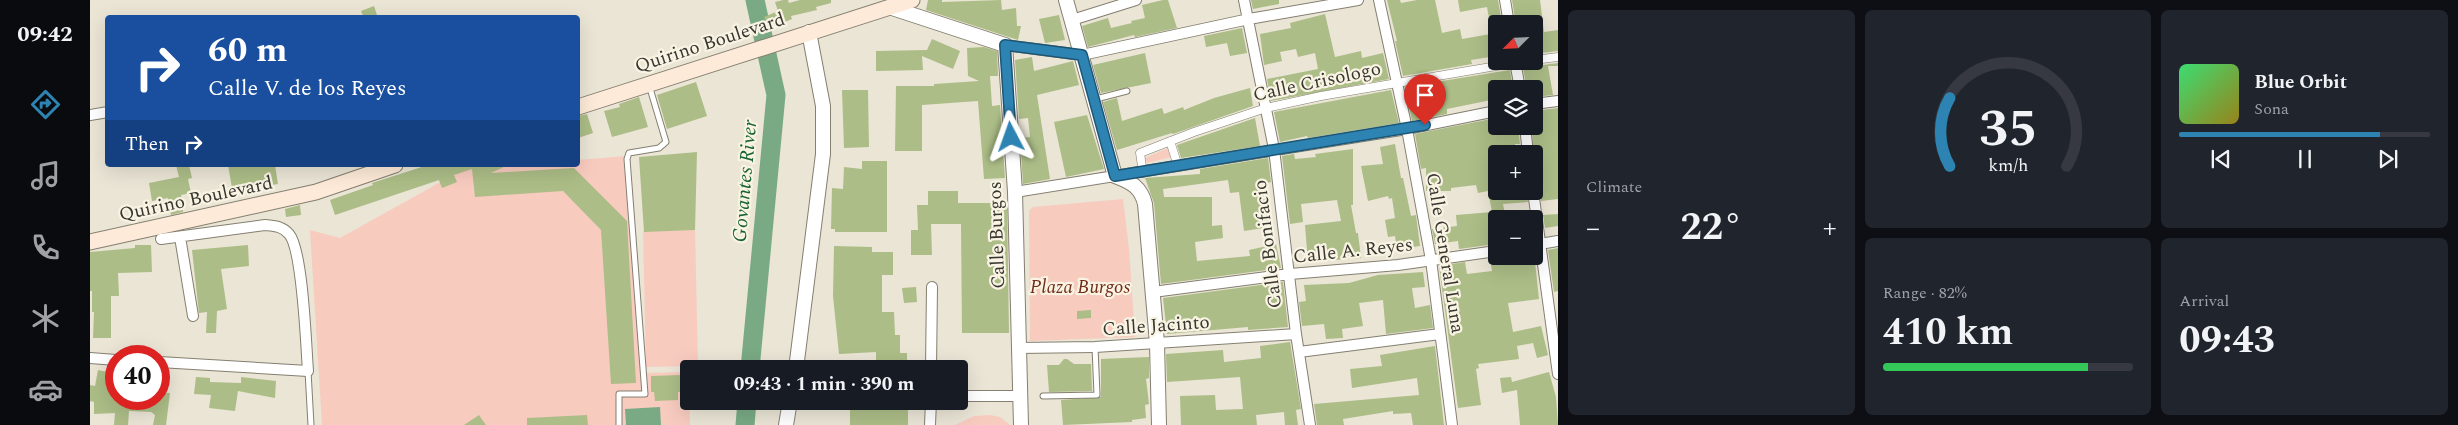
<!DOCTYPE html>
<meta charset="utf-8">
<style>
body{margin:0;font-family:Spectral,serif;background:#20242c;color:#f1f3f6;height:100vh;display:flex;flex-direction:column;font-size:19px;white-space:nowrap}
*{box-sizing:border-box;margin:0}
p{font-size:16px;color:#9ea1a6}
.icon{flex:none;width:28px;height:28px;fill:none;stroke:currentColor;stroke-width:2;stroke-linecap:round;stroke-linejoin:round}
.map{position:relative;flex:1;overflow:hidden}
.sheet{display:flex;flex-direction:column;gap:10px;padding:10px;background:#0d0f14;width:900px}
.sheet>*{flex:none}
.top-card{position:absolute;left:15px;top:15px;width:475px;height:152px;border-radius:5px;box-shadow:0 5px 20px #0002;background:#1a4fa0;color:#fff;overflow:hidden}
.needle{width:32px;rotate:246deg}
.tools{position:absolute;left:1398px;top:15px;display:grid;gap:10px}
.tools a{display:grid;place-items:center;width:55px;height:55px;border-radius:5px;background:#171b24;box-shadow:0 5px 20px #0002;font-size:25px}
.speed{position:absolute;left:15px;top:345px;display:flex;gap:10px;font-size:25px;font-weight:700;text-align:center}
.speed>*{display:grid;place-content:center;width:65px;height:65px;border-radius:50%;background:#171b24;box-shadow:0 5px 20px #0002;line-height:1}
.speed .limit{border:8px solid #d22;background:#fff;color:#111}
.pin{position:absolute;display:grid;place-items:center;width:42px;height:42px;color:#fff;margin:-51px -21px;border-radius:50% 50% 50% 0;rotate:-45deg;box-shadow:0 0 5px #0007}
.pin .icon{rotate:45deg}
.me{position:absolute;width:55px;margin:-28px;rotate:356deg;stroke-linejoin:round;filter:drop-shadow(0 0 4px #0008)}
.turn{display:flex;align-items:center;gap:18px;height:105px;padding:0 20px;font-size:22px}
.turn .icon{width:65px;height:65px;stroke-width:2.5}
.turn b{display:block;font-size:35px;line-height:42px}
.then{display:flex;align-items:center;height:48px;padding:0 20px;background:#0003;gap:10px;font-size:19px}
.big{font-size:38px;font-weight:700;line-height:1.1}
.sheet .widget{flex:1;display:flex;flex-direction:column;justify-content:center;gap:8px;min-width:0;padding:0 18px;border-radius:8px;background:#20242c}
.sheet .dial{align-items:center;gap:0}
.dial svg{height:130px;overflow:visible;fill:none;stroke:#363941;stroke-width:7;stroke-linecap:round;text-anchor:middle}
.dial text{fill:#f1f3f6;stroke:none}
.song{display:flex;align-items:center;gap:15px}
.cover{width:60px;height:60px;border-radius:8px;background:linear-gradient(135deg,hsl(140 70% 55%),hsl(50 70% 35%))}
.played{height:5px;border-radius:2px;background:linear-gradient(90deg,#2d84b3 80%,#363941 80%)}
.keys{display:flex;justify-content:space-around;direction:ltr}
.heat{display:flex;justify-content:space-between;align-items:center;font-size:28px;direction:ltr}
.charge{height:8px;border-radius:4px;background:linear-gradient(90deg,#34c759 82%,#363941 0)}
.sheet .tiles{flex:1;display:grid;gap:10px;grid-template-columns:repeat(3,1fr)}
.widget:first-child{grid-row:span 2}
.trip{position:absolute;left:590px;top:360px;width:288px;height:50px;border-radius:5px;background:#171b24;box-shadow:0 5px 20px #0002;font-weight:700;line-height:50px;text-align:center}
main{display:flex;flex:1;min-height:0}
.dock{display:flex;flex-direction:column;width:90px;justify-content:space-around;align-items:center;background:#090b0e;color:#9ea1a6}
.dock .icon{width:35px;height:35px}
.dock .on{color:#2d84b3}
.dock b{font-size:22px;color:#f1f3f6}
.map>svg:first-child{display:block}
.green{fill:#f8cbbf}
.water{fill:#79aa84}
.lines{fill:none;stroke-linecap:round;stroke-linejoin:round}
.river{stroke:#79aa84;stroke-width:19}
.building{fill:#acbd87}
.service-casing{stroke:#847f70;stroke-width:7}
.pedestrian-casing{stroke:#847f70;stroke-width:9}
.minor-casing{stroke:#847f70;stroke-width:12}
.tertiary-casing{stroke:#847f70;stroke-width:16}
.secondary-casing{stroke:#847f70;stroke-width:17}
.service{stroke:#fff;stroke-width:5}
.pedestrian{stroke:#fff;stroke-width:8}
.minor{stroke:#fff;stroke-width:10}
.tertiary{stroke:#fff;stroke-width:14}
.secondary{stroke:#fdead8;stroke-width:15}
.route-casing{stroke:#1d5674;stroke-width:12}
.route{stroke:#2d84b3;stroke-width:9}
.labels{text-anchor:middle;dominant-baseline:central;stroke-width:4.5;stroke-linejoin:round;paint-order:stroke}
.street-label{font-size:19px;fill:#383630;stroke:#f8f3e2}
.park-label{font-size:19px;font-style:italic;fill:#732c19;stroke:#f8f3e2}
.water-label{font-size:20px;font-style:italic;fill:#176231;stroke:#f8f3e2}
</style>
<main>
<nav class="dock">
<b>09:42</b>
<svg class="icon on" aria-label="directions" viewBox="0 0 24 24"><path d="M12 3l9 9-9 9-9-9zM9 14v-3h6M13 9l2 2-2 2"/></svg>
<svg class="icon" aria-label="music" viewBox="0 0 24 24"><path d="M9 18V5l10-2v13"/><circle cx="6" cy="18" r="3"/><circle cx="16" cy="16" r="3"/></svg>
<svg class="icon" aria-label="phone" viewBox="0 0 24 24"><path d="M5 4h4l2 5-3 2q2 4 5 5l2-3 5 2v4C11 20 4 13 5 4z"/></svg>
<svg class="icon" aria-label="climate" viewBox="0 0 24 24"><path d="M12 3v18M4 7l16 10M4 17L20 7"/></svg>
<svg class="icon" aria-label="car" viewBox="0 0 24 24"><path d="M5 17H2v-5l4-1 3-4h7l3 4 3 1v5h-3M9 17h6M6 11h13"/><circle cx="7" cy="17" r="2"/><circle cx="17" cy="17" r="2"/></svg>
</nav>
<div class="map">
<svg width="1468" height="425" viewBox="0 0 1468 425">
<rect width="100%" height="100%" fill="#eae5d5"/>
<path class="green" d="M1078,148L1082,157L1057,163L1055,158Z
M536,156L552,373L599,372L600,425H232L220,230L250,238L374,169L423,165H488V160Z
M1033,199L1039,249L1045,337L940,341L939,211L943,207Z
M605,230L608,366L556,367L553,231Z
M900,415L910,417L920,425H865L884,416Z"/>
<path class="water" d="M570,407L571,425H536L535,409Z"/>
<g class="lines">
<path class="river" d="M660,369L686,95L665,0
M655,425L657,401"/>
</g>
<path class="building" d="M693,0H698L699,3L710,0H741V3L726,7L727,10L701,16L702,19L690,24L689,21L678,26L674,17L688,11L685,2Z
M838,0H852V2L911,0L912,10L926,8L927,26H931L928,40L836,10Z
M1073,0H1078L1087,28L1045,37L1044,35L998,47L992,26L1018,18L1021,28L1042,23L1041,21L1055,18L1052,5Z
M1161,0H1189V4L1163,9Z
M1297,0H1310L1311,3L1327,0H1345L1352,33L1370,29L1372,39L1406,33V56L1381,60L1382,64L1313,76L1305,41H1307Z
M1368,0H1408L1412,24H1400L1397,7L1370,12Z
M1422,0H1450L1454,32L1468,30V51L1451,53L1450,49L1444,50V24H1426Z
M284,6L288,18H274L271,11Z
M1235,14L1245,57L1271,51L1272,58L1293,53L1299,79L1181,101L1177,79L1228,69L1225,53L1208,57L1206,49L1190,52L1192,61L1174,65L1170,34L1201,28L1200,23Z
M969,15L975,40L955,43L949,19Z
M1152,28L1157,53L1140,56L1137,43L1116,47L1114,36Z
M842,39L870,51L863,69L832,56L833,70L786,71V51L837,50Z
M894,47L907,51L908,76H900L902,106L910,105L915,178L894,179L888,101L832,105V151H805L806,86H844V84L889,81L878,76L877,48Z
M1055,53L1061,83L1011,93L1003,65Z
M942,57L944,71L983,61L989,85L947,95L960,179L933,184L930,138L940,137L938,118L929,119L925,60Z
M1468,63V66H1458L1463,95L1444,97V89H1437L1433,68Z
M1420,70L1423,89H1406V99L1357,109V114L1322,121L1315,87Z
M606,82L617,116L577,129L567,95Z
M1160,88L1163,106L1083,134L1082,133L1027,150L1013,102L1027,98L1032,121L1072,108L1074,114L1093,107L1094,110L1124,98Z
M752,90H778L779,147L754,148Z
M1301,90L1309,123L1218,138L1217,136L1190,142L1184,112Z
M549,97L558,127L522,137L514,111L530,107L529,104Z
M1468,108V199L1451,201L1448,171L1445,172L1444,165L1442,126H1444V111Z
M497,114L503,133L488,138V116Z
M997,115L1014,169L976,177L964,122Z
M1165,118L1170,146L1091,158L1087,145Z
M1406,118V126H1428L1430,144H1425L1426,154H1406V191H1436L1438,202L1413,204L1416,219H1406V244L1369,249L1368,241L1345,244L1342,229L1367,226L1366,215L1402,212L1398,191L1388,193L1386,185L1361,188V191H1336V168L1331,169L1325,134Z
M1305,144L1311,178H1313L1321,216L1326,215L1330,246L1307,249L1305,236L1298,237L1295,220L1305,218L1302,198L1299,199L1298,196L1278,201L1271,166L1293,164L1290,147Z
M1263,149V205H1261L1266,233H1268L1271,258L1218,262L1215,225L1251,221L1247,200L1211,204L1213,222L1200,224L1192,156L1204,154L1205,159L1226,157L1225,154Z
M607,152L605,230L554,232L549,157Z
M1178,158L1181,182L1173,184L1180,227L1154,231L1149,192L1140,193L1138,180L1073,189L1074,197H1122V226L1132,225L1133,238L1105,242L1107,261L1160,256L1159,250L1186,244L1191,268L1071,284L1064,203L1055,178L1110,174V169Z
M772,161H797V232H745V229H741L742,188L753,189L754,167L772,169Z
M86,165H99L102,178L98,179L101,193L91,195L93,212L81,215L78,198L62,201L59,183L89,177Z
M138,165H185L188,184L157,189L156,186L142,188Z
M338,165H418L401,173L484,168L537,221L546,383L521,384L511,230L473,191L385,197L382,169L364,175L367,182L352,188L349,180L245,215L240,200L283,185L282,183Z
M838,191H868V203H917L919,333H872L871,224H841L842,255H821V230H828L827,205H838Z
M210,205L211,215L196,217L195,209Z
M1468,214V226L1455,228L1453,215Z
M45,245H61L62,272L28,273L29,296H21V338H3L4,312H2V291H0V252L45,248Z
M158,245L159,266L131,269L137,309L127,311L126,333H116L117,312L109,313L102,250Z
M744,246L782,247V252H803V275H792V312H804L805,335H810V353H817V369H786V352L749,354L743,296Z
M1468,248V291L1464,292L1458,250Z
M1444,252L1449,299L1418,303L1423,332L1451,326L1458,355L1447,358L1443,343L1427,346L1429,359L1388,364L1389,368L1386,369L1391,405L1368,408L1349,266L1375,262L1377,274L1402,271L1400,259L1410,256H1444Z
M1333,272L1335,287L1322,288L1325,308L1340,305L1343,328L1296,334L1293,300L1269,303L1273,326L1252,329L1253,338L1236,339L1234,324L1212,326L1209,302L1216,301L1214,285L1259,283L1288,275Z
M1193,282L1198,327L1158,330V327L1077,334L1073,298Z
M826,287L827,302L814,303L812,288Z
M1001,310V318L987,319V311Z
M1200,342L1211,409L1206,410L1208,425H1195L1194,412L1166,415L1167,425H1091L1090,396L1125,395L1126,410L1153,409L1150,377L1077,382L1076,354L1133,350L1134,362L1171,358L1170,346Z
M1345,346L1354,425H1323L1321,413L1303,414V411L1253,419L1254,425H1227L1224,404L1329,395L1327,378L1262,388L1260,369L1292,366L1290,355Z
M1059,357V378L1056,379L1059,404L1055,405L1056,418L1042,420V422L973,425L971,400L1011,397V359Z
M974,359H977L984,364H1001L1002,391L959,392L957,365H969Z
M8,370L22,373L20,386L26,387V399H69V392L80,393L76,425H63L65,415L61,412L39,411L38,425H24L25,413L4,414V402L0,401V385L5,386Z
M1459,372L1466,397L1468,425H1430L1427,390L1412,393L1410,378L1421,377L1422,382Z
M590,375L591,392H588V400L565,401L564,392H561V376Z
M106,377L120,378V382L151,383V377L186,381L185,398L148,391L145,411L119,408L121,395L104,394Z
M760,401H818V425H760Z
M389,415L396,425H374Z
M497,415L498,425H437V418Z"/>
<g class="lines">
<g class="service-casing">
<path id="service" d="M1006,99L1037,91
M218,371L221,425
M953,396L1007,395L1005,347
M529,425V394H555L537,159L539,153L569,148L576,142L559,85"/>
</g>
<g class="pedestrian-casing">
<path id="pedestrian" d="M1444,60L1468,57
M1080,141L1088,166
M1053,173L1050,153L1104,132L1176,108L1231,96L1436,61"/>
</g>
<g class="minor-casing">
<path id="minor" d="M1154,0L1184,149L1206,334L1220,425
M1289,0L1317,129L1341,260L1362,425
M1415,0L1419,24
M982,20L1046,0
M915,45L992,55L1159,19L1268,0
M1425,61L1430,89
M1444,104L1468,101
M0,115L18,112
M1435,126L1438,154
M1443,191L1468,374
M925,192L1317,129L1406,111
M90,237L103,316
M1444,245L1468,241
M1063,292L1200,274L1308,265L1406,251
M928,348L1005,347L1206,334
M1209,352L1350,334
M0,358L26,360
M69,362L218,371C216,346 213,250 199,234C192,226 185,226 175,225L71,239
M841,369L842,287
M869,396H930
M840,425L841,401"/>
</g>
<g class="tertiary-casing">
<path id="tertiary" d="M976,0L1025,176C1041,182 1051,187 1055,204L1067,343L1069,425
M802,8L915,45L925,192L931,425
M706,369L733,154V106L719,32
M696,425L700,401"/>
</g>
<g class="secondary-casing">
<path id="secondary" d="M488,107L822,0
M0,242L226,192L305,165"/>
</g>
<use href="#service" class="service"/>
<use href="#pedestrian" class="pedestrian"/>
<use href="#minor" class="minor"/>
<use href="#tertiary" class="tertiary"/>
<use href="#secondary" class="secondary"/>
</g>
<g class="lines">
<g class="route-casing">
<path id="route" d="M921,137L915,45L992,55L1025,176L1335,125"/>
</g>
<use href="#route" class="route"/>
</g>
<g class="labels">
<g class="street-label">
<text transform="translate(620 43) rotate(-18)">Quirino Boulevard</text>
<text transform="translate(1227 82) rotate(-12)">Calle Crisologo</text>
<text transform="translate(106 199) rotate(-12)">Quirino Boulevard</text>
<text transform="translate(907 235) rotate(-92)">Calle Burgos</text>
<text transform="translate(1178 244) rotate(-97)">Calle Bonifacio</text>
<text transform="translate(1263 251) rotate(-6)">Calle A. Reyes</text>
<text transform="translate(1355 253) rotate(81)">Calle General Luna</text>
<text transform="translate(1066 326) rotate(-4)">Calle Jacinto</text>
</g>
<g class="park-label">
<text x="990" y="287">Plaza Burgos</text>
</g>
<g class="water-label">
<text transform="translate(655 181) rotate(-85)">Govantes River</text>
</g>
</g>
</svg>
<div class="tools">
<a><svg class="needle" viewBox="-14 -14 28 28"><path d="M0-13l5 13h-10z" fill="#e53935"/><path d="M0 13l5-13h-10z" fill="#9ea1a6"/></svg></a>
<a><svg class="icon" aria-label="layers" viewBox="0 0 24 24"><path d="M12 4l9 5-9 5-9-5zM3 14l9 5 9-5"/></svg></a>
<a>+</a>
<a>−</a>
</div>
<div class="speed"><div class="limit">40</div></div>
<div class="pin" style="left:1335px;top:125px;background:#d93025"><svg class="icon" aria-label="arrive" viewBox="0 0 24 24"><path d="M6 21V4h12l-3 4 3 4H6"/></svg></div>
<svg class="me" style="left:921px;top:137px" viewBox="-20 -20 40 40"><path d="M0-17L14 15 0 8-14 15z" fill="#2d84b3" stroke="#fff" stroke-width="4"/></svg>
<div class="trip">09:43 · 1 min · 390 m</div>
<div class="top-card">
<div class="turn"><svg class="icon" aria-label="right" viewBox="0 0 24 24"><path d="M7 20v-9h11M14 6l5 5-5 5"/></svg><div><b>60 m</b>Calle V. de los Reyes</div></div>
<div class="then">Then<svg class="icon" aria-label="right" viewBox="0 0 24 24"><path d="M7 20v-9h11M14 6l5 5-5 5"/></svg></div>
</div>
</div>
<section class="sheet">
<div class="tiles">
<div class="widget"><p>Climate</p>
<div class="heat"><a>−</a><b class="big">22°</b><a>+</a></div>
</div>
<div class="widget dial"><svg viewBox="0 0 100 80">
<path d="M14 69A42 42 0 1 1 86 69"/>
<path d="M14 69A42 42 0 0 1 14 27" stroke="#2d84b3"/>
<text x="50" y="56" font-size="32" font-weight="700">35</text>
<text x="50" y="72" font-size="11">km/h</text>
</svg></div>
<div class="widget">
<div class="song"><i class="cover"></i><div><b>Blue Orbit</b><p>Sona</p></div></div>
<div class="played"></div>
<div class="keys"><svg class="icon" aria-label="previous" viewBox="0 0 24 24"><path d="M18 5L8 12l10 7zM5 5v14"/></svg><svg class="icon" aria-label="pause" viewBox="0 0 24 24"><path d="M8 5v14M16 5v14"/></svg><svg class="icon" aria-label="next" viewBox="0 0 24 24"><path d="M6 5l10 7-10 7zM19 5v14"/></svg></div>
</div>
<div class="widget"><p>Range · 82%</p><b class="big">410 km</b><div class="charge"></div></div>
<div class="widget"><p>Arrival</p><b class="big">09:43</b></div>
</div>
</section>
</main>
